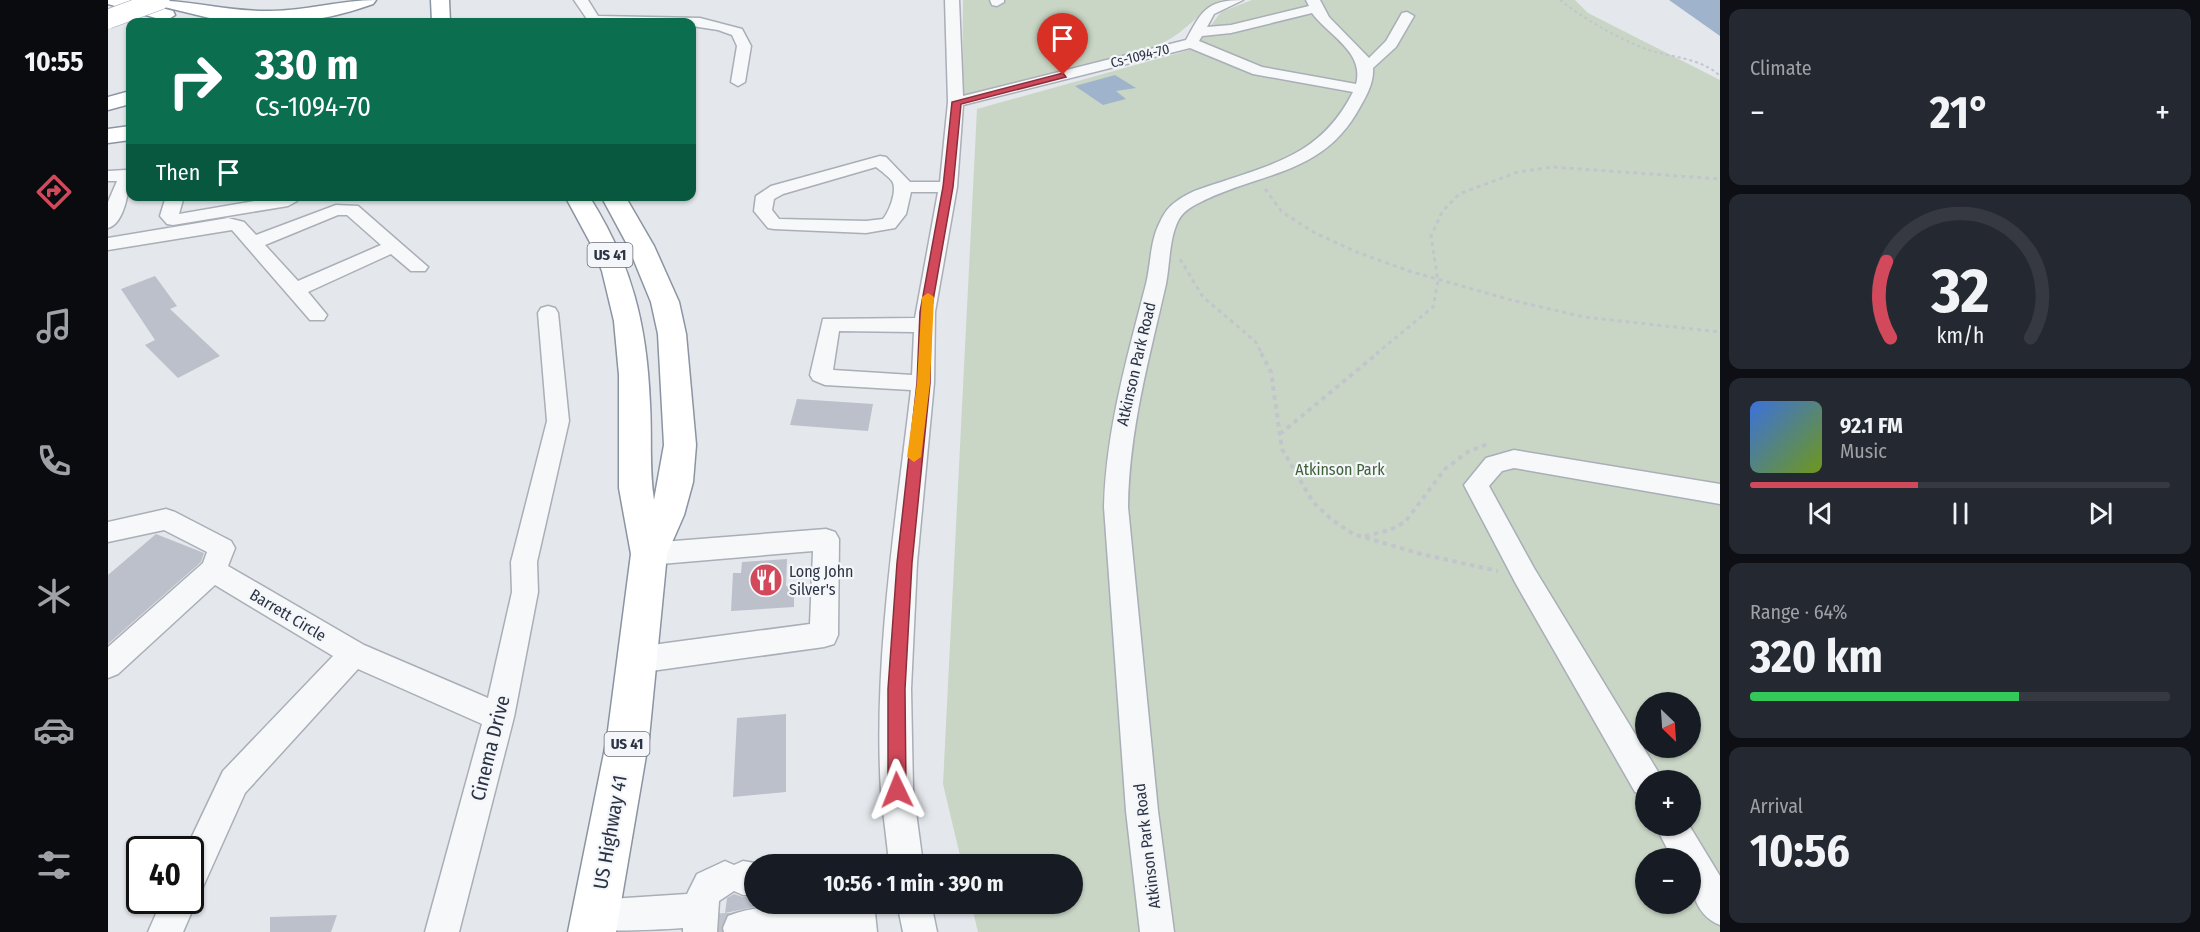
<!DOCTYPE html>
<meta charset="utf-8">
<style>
body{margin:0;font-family:"Fira Sans Condensed",sans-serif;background:#242831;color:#f1f3f6;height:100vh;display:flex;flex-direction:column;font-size:22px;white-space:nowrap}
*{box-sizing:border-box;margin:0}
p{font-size:20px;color:#9ea1a6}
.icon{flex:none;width:33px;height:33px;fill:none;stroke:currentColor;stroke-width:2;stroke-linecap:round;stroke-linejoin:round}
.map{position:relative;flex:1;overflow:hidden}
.drawer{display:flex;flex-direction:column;gap:9px;padding:9px;background:#0d0f14;width:480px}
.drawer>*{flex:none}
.top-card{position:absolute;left:18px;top:18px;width:570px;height:183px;border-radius:12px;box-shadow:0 2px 4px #0004;background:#0b6e4f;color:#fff;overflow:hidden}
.needle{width:39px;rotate:155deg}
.buttons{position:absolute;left:1527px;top:692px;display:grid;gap:12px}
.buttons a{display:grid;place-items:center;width:66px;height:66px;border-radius:50%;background:#171b24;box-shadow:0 2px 4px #0004;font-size:30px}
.speed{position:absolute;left:18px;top:836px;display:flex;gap:12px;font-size:30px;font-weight:700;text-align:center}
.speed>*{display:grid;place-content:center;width:78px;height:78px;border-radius:50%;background:#171b24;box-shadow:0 2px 4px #0004;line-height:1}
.speed .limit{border:3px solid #111;border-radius:9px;background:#fff;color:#111}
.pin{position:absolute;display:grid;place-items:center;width:51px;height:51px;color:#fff;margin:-62px -26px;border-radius:50% 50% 50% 0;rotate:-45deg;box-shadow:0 0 6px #0007}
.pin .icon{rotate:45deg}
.me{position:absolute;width:66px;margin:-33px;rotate:358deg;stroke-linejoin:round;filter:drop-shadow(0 0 4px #0008)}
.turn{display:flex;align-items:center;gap:21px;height:126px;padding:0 30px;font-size:27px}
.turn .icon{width:78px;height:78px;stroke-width:2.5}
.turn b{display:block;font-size:42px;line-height:51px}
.then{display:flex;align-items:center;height:57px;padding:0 30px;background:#0003;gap:12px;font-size:22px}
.big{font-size:45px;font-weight:700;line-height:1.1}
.drawer .card{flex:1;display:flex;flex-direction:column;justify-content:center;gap:9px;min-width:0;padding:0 21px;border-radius:12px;background:#242831}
.drawer .dial{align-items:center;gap:0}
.dial svg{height:156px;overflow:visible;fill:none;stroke:#363941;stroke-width:7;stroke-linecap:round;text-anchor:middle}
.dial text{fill:#f1f3f6;stroke:none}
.song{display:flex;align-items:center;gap:18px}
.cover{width:72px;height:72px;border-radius:9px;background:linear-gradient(135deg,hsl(220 70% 55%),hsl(80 70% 35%))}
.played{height:6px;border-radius:3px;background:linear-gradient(90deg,#d1495b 40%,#363941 40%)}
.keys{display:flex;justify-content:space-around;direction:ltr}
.heat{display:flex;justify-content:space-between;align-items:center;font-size:33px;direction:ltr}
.charge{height:9px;border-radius:4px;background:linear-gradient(90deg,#34c759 64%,#363941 0)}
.trip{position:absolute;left:636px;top:854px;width:339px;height:60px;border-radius:30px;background:#171b24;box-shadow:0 2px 4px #0004;font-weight:700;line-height:60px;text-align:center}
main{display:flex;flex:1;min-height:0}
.dock{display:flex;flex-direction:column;width:108px;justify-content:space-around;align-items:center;background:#090b0e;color:#9ea1a6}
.dock .icon{width:42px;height:42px}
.dock .current{color:#d1495b}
.dock b{font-size:27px;color:#f1f3f6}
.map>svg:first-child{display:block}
.green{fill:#c9d6c5;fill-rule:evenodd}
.water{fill:#9fb4cc}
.building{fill:#bbc0ca}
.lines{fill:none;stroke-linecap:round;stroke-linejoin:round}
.minor-tunnel{stroke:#bfc3cb;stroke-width:31;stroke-dasharray:31 16;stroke-linecap:butt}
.minor-casing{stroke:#a9aeb7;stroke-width:3}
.highway-casing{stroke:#8b94a3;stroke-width:3}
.path-far2{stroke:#c2c5cb;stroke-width:2;stroke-dasharray:3 3;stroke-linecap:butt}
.path-far1{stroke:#c2c5cb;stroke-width:3;stroke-dasharray:4 4;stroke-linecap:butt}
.path{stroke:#c2c5cb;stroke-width:4;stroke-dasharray:4.5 4.5;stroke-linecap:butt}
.minor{fill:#f7f8fa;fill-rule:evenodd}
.highway{fill:#fff;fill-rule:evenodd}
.major-bridge-casing{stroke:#a3abb8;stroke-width:20;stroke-linecap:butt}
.major-bridge{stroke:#fff;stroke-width:19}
.route{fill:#d1495b;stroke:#882f3b;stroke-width:1.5}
.slow{fill:#f59e0b}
.labels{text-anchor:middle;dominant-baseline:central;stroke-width:4.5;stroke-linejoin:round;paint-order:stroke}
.far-street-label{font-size:14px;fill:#2b3445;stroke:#f4f6f9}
.shield{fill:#f4f6f9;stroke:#676e7b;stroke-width:1.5}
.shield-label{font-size:15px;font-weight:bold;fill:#2b3445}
.street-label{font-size:16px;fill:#2b3445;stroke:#f4f6f9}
.park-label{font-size:16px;fill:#3f6138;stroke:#f4f6f9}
.poi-label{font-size:16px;fill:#2b3445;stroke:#f4f6f9;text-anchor:start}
.near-street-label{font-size:20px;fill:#2b3445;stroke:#f4f6f9}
</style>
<main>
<nav class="dock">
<b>10:55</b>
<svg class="icon current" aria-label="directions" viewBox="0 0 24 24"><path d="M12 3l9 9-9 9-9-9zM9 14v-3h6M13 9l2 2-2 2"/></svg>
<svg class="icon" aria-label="music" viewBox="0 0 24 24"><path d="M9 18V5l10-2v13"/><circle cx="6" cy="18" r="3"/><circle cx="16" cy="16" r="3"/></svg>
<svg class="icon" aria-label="phone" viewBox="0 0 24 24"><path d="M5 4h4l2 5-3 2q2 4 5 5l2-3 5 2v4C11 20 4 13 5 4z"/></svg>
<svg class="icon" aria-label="climate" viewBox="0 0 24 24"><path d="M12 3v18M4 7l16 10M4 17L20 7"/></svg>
<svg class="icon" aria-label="car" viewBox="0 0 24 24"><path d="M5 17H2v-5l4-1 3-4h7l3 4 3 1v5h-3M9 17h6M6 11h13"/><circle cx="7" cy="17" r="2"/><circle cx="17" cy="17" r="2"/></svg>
<svg class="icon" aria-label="filters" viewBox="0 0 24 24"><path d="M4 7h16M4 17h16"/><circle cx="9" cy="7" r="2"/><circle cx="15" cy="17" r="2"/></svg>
</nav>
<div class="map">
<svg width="1612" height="932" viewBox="0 0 1612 932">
<rect width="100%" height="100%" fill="#e4e7ec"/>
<path class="green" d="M855,0H1117C1087,13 1078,34 1048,46L854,97Z
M1144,0H1467L1480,13L1612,80V932H870L863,903H964V864H854L835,784L869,109L1085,49L1113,12ZM1538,702H1582V747H1538ZM1538,780H1582V825H1538ZM1538,858H1582V903H1538Z"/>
<path class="water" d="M1561,0H1612V36Z
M1007,75L1028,88L1008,91L1018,99L995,105L967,86Z"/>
<path class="building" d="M47,276L69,306L62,309L112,356L70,378L37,345L47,340L13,289Z
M689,399L765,404L760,431L682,425Z
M48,534L96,553L93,562L0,644V575Z
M679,559L678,586H686V607L623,611L625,573H633L634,562Z
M678,714V792L625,797L629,718Z
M626,894L635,897H646V907L617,913L619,898Z
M229,915L223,932H162V917Z"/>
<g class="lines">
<path class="minor-tunnel" d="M609,929L632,928"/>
<g class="minor-casing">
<path id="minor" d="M466,0H480L490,16L592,18L634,29L643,46L637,82L630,86L623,82L629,46L624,35L610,30L584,26V22H481Z
M837,0H851L855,96L1078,40C1094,11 1098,0 1135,0L1106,14L1099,27L1123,25L1201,6L1198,0H1212L1221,17L1261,58L1278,41L1294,13L1299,12L1306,16L1288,47L1265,68C1266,82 1259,95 1252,107C1214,178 1149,171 1087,205C1080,209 1074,213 1070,221C1061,240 1062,263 1058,284C1041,359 1021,430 1020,507L1050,811L1066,932H1032L1018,811L996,507C998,430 1019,358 1038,284C1043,264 1042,241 1052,222C1056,213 1061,206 1069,201C1083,190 1102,186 1119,180C1176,161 1216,149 1245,92L1145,74L1082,48L855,105L849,187L827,312L826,383L809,563L803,689L805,790L815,864H781C779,840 775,815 773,791C765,663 788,518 803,390L717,385L705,380L702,375L715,319L807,318L830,192H803L798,214L787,228L758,233L666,229L660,228L646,211L648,196L663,186L772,156L778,157L802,182H832L840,102ZM1204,13C1220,35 1257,52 1248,84L1154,67L1091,41L1094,36L1123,33ZM768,167C773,171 780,176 784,181C790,190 781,212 775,219L758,221L671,219L664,210L666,199L675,194ZM731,331L806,332L804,375L725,370Z
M882,0H896V2L889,6L884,5Z
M18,170L22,171C22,186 17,224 0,228V202L9,181H0V171Z
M58,196H76L71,214L175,196L186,197L189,201L180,206L65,225L59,224L52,216Z
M228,205L250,206L320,267L317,271H303L283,254L200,292L219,315L216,320H202L124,230L0,250V238L120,218L136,222L148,235ZM230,215H239L273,245L190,281L157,245Z
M440,306L447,308L450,313L461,421L429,562L430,592L406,717L351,932H317L374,724L250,669L137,793L94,889L86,892L89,900L75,932H40L54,900H82V849H78L115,771L225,656L107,585L10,674L0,678V647L95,563L99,552L56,530L0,542V522L58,509L67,512L123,541L127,548L120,566L256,645L380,698L404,592L403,562L439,421L430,313L433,308Z
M1406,450L1612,484V504L1406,468L1394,471L1381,486L1426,568L1549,770L1553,780H1538V796L1527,792L1408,584L1356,485L1378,458Z
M718,529L727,532L731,539L730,635L726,644L716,647L529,673L519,669L515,660L519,651L529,647L702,624L705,551L541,565L532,562L528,554L532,546L541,543Z
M1547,825H1581L1612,876V925C1584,914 1582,884 1582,858H1564Z
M617,861L626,865L635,861L653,864H646V895H635L626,891L611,901L609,932H575V928C548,930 499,932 475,929L470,917L475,905L487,900L579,894L589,874Z
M732,903H766L769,932H616L615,928L620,916C653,902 698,907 733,914Z
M789,903H823L829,932H795Z"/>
</g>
<g class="highway-casing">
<path id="highway" d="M0,0H24L65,11L67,15L58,21L0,4Z
M41,0C80,0 118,11 157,11C195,12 231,0 268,0L265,4C237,14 208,21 178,22C159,23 137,18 118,22L44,4Z
M323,0H341L342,22H324Z
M22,91V104L0,110V97Z
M22,126V140L0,143V129Z
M457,196H481C524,264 539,325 542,404C544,436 541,468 546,500L556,445L550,334L543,302L520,246L493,196H517L546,246L571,302L578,334L588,445L585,482L576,515L559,554L541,738L508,932H460L499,738L523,554L511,488V375L506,321L494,271L484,246Z"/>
</g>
<path class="path-far2" d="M1452,0C1478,20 1507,37 1538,49C1563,58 1592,57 1612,76"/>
<path class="path-far1" d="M1157,189L1174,212L1207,233L1251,253L1301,271L1403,300L1476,317L1612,332
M1072,259L1095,297L1147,341L1154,354
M1268,354L1325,307L1330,281L1323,236L1334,212L1351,194L1410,172L1444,167L1612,179"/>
<path class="path" d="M1153,353L1163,372L1174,449L1205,502L1223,519L1245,534L1313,554L1390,571
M1172,434L1270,353
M1257,536L1282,530L1297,522L1337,469L1361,451L1380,444"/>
<use href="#minor" class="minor"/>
<use href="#highway" class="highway"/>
<g class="major-bridge-casing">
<path id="major-bridge" d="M0,19L52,0"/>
</g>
<use href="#major-bridge" class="major-bridge"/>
</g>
<path class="route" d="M955,73L958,77L853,104L845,187L823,312L822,383L804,563L797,689L798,790L796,797L789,799L783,797L780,790V689L789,563L809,383L812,312L835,187L844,102Z"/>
<path class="slow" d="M820,293L826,297L822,383L813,457L806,462L799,457L809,383L814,297Z"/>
<defs>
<g id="restaurant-disc" transform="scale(1.725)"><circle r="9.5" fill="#d1495b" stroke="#f4f6f9"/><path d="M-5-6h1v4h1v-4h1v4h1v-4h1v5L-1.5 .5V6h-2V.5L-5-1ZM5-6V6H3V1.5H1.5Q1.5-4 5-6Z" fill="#fff"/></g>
</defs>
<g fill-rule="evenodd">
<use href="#restaurant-disc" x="658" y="580"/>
</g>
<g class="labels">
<g class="far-street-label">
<text transform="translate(1032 56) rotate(-14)">Cs-1094-70</text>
</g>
<g class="shield">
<rect x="479.5" y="243" width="45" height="24" rx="4.5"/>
<rect x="496.5" y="732" width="45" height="24" rx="4.5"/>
</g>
<g class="shield-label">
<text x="502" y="255">US 41</text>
<text x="519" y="744">US 41</text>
</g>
<g class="street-label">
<text transform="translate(1028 364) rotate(-77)">Atkinson Park Road</text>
<text transform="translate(180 615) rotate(31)">Barrett Circle</text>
<text transform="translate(1039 846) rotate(-97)">Atkinson Park Road</text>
</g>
<g class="park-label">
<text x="1232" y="469">Atkinson Park</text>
</g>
<g class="poi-label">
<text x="681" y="571">Long John<tspan x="681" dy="18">Silver's</tspan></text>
</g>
<g class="near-street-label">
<text transform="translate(382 748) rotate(-76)">Cinema Drive</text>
<text transform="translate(502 832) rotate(-80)">US Highway 41</text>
</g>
</g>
</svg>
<div class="buttons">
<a><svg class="needle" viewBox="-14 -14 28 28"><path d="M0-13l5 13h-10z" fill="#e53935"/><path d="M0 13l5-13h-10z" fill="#9ea1a6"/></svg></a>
<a>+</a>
<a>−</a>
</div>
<div class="speed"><div class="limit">40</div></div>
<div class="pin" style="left:955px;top:75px;background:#d93025"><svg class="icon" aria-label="arrive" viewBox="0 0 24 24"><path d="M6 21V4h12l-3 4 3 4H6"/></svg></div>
<svg class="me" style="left:789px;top:790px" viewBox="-20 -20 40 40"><path d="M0-17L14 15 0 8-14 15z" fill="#d1495b" stroke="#fff" stroke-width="4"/></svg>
<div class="trip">10:56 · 1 min · 390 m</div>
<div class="top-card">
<div class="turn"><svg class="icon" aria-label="right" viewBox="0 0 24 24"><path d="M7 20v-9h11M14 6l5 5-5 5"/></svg><div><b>330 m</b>Cs-1094-70</div></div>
<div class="then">Then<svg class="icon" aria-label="arrive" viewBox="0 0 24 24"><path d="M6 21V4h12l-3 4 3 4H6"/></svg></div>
</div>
</div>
<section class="drawer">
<div class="card"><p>Climate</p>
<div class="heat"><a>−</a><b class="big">21°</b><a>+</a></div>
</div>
<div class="card dial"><svg viewBox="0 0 100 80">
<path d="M14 69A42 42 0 1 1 86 69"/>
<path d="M14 69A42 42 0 0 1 12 30" stroke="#d1495b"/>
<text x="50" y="56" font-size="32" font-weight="700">32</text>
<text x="50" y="72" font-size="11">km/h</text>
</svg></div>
<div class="card">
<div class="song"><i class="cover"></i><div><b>92.1 FM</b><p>Music</p></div></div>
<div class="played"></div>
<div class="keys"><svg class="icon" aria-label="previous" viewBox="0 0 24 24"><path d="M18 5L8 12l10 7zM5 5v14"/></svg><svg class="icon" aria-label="pause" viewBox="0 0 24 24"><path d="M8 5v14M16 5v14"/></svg><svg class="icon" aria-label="next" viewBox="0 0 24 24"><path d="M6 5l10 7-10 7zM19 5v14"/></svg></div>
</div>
<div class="card"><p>Range · 64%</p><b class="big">320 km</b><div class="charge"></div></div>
<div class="card"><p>Arrival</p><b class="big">10:56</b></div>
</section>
</main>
